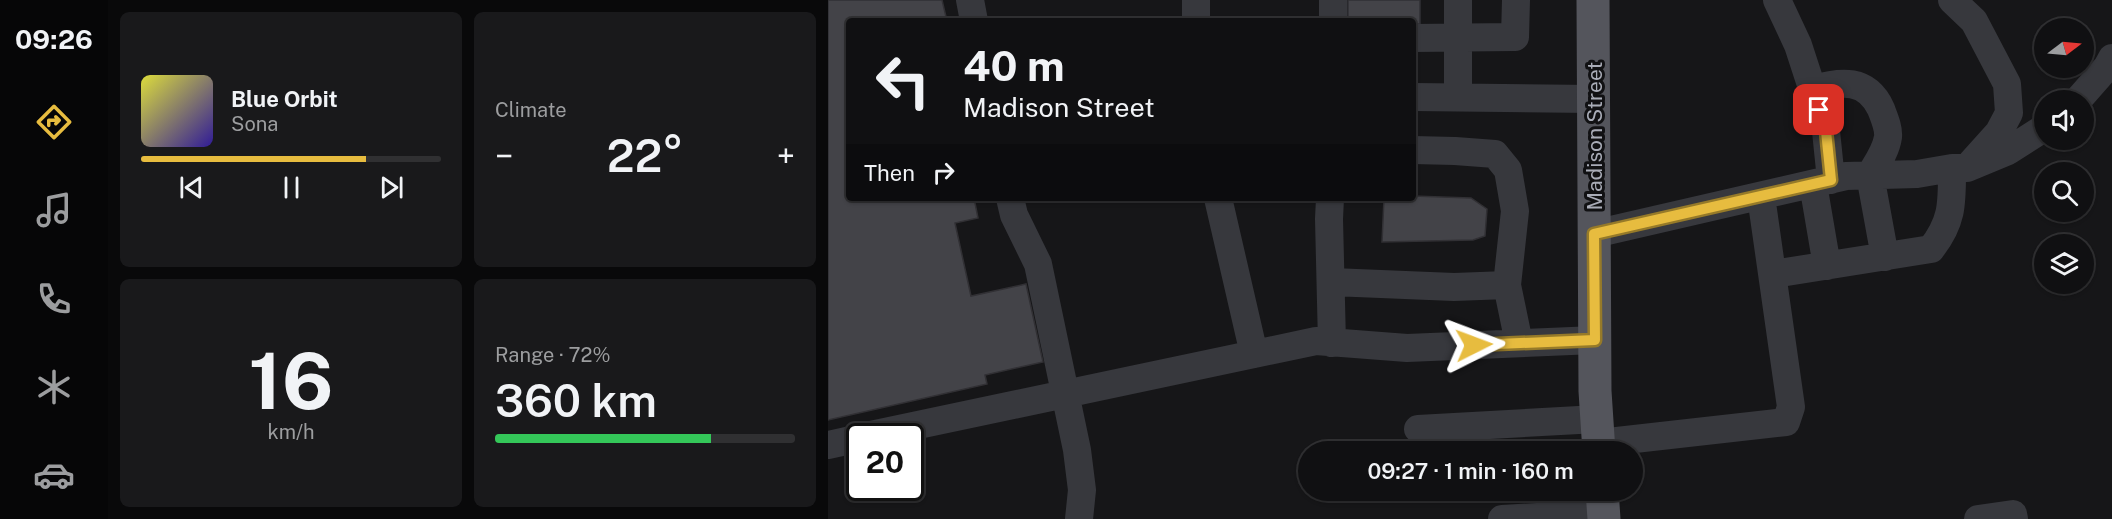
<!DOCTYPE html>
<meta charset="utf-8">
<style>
body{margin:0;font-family:"Public Sans",sans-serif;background:#19191b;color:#f1f3f6;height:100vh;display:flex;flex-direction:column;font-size:22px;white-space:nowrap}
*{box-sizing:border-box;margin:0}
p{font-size:20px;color:#9c9d9f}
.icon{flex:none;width:33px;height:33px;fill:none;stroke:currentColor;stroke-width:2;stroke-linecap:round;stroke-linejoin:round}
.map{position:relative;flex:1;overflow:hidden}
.drawer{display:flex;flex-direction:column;gap:12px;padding:12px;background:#09090a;width:720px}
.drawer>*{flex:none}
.hud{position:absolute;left:18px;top:18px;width:570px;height:183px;border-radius:6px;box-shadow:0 2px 4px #0004,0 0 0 2px #303032;background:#101012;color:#f1f3f6;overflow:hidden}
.needle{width:39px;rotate:74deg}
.tools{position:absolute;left:1206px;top:18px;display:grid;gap:12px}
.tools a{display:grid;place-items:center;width:60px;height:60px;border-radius:50%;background:#101012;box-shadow:0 2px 4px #0004,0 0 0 2px #303032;font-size:30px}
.speed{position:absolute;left:18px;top:423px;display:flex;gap:12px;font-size:30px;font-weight:700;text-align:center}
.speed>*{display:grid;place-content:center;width:78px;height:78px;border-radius:50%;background:#101012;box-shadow:0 2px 4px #0004,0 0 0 2px #303032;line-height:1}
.speed .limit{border:3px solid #111;border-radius:9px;background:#fff;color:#111}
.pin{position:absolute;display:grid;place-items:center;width:51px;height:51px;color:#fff;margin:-26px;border-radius:12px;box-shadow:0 3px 9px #0006}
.me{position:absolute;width:66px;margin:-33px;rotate:87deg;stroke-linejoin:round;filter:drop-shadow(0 0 4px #0008)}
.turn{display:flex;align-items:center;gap:21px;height:126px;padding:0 18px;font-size:27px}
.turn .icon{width:78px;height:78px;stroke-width:2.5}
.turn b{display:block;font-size:42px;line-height:51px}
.then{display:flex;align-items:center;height:57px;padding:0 18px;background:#0003;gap:12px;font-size:22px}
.big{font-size:45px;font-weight:600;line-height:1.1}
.drawer .widget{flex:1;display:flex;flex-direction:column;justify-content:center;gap:9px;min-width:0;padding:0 21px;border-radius:9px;background:#19191b}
.drawer .dial{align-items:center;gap:0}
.dial b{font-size:78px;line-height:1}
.song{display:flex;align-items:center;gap:18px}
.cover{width:72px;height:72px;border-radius:9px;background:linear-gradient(135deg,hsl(60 70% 55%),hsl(250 70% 35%))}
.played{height:6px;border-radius:3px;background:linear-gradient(90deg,#e7bc3f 75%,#303032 75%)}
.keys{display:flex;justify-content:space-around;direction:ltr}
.heat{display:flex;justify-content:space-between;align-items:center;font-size:33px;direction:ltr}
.charge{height:9px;border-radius:4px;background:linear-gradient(90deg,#34c759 72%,#303032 0)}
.drawer .tiles{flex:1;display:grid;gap:12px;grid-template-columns:repeat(2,1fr)}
.trip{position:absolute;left:470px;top:441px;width:345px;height:60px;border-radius:30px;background:#101012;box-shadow:0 2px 4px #0004,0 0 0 2px #303032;font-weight:600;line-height:60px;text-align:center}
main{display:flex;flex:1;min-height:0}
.menu{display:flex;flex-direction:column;width:108px;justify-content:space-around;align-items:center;background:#060607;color:#9c9d9f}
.menu .icon{width:42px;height:42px}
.menu .selected{color:#e7bc3f}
.menu b{font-size:27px;color:#f1f3f6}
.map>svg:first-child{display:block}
.building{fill:#434348;stroke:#313034;stroke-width:1.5}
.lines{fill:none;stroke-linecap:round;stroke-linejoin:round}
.minor{stroke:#37383d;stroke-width:28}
.major{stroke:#54555c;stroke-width:33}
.route-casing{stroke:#967a29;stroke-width:15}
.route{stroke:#e7bc3f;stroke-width:10}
.labels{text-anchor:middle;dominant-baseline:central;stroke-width:6;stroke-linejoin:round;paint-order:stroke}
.street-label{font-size:21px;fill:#a9acb7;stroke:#111113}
</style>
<main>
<nav class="menu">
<b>09:26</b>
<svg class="icon selected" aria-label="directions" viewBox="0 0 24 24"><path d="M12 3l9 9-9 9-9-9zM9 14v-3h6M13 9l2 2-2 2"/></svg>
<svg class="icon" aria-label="music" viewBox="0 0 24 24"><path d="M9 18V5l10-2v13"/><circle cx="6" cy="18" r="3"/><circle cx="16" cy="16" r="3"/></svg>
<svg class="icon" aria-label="phone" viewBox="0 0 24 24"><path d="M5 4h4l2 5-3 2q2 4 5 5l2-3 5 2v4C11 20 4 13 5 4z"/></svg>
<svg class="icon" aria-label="climate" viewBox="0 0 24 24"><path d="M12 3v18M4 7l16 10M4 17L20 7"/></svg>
<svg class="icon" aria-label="car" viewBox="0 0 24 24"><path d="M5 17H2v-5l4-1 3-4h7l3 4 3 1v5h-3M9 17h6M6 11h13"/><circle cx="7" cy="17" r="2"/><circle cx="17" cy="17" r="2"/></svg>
</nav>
<section class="drawer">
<div class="tiles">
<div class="widget">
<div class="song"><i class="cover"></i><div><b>Blue Orbit</b><p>Sona</p></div></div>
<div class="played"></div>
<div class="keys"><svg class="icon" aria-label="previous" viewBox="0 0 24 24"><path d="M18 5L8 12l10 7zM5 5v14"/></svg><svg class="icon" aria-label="pause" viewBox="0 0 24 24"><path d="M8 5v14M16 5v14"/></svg><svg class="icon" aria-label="next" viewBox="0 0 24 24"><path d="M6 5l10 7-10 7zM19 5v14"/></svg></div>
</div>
<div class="widget"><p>Climate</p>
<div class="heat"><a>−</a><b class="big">22°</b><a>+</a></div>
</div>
<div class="widget dial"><b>16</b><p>km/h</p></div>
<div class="widget"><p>Range · 72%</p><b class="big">360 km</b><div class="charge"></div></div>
</div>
</section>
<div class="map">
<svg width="1284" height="519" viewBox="0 0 1284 519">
<rect width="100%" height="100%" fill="#161618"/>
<path class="building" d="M0,0H114L119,21H21V198H146L150,218L127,223L143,296L198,284L215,362L157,375L159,384L0,420Z
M520,0H592V24H585V21H520Z
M585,196L643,198L659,209L657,236L645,240L554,242L556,198H585Z"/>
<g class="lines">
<path class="minor" d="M142,0L146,21
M368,0V21
M630,0V97
M949,0L970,45L998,131L1003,180
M1124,0L1146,21L1179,84L1181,113L1171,132L1144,162
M505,21V0
M585,38L687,37L688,0
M985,89C1013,81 1039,78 1053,109C1056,117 1061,128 1060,137C1058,151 1049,163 1042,175L1057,257
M585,97L765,99
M1250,100L1279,67L1284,58
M985,184L999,266
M182,198L186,215L210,264L249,450L254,490L251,519
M390,198L426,354
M502,198L501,219L504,343
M766,234L1018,176L1089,174L1124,168H1139L1180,151L1216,128
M945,274L1103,249C1125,221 1124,203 1124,168
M504,282L626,287L679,285L687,211L680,170L667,154L627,151L585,150
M679,285L691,343
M590,429L769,419
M38,436L488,341L579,348L767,340
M771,443L958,422L963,407L933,196
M0,445L32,438
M674,519L776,513
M1150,519L1185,514L1186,519"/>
<path class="major" d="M765,0L767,391L771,452
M774,490L776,519"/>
</g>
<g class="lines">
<g class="route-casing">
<path id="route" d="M646,345L767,340L766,234L1003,180L998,131L991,110"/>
</g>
<use href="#route" class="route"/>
</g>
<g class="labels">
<g class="street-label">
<text transform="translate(766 136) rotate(-90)">Madison Street</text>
</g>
</g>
</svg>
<div class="tools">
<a><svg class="needle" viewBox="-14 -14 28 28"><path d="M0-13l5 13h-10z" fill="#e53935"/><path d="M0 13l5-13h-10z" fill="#9c9d9f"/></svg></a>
<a><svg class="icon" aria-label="sound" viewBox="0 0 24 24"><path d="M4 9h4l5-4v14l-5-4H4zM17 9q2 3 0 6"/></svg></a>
<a><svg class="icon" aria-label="search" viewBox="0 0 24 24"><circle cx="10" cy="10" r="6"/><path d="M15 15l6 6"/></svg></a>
<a><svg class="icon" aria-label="layers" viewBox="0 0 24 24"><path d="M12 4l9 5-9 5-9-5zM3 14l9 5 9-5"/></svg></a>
</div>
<div class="speed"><div class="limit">20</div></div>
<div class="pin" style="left:991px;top:110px;background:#d93025"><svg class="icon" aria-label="arrive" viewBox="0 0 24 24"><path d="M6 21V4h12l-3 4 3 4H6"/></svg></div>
<svg class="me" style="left:646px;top:345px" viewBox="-20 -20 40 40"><path d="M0-17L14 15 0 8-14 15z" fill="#e7bc3f" stroke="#fff" stroke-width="4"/></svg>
<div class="trip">09:27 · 1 min · 160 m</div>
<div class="hud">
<div class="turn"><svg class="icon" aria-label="left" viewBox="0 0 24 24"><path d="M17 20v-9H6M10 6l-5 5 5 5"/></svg><div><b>40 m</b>Madison Street</div></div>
<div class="then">Then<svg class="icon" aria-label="right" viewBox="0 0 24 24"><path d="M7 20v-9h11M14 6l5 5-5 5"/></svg></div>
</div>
</div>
</main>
